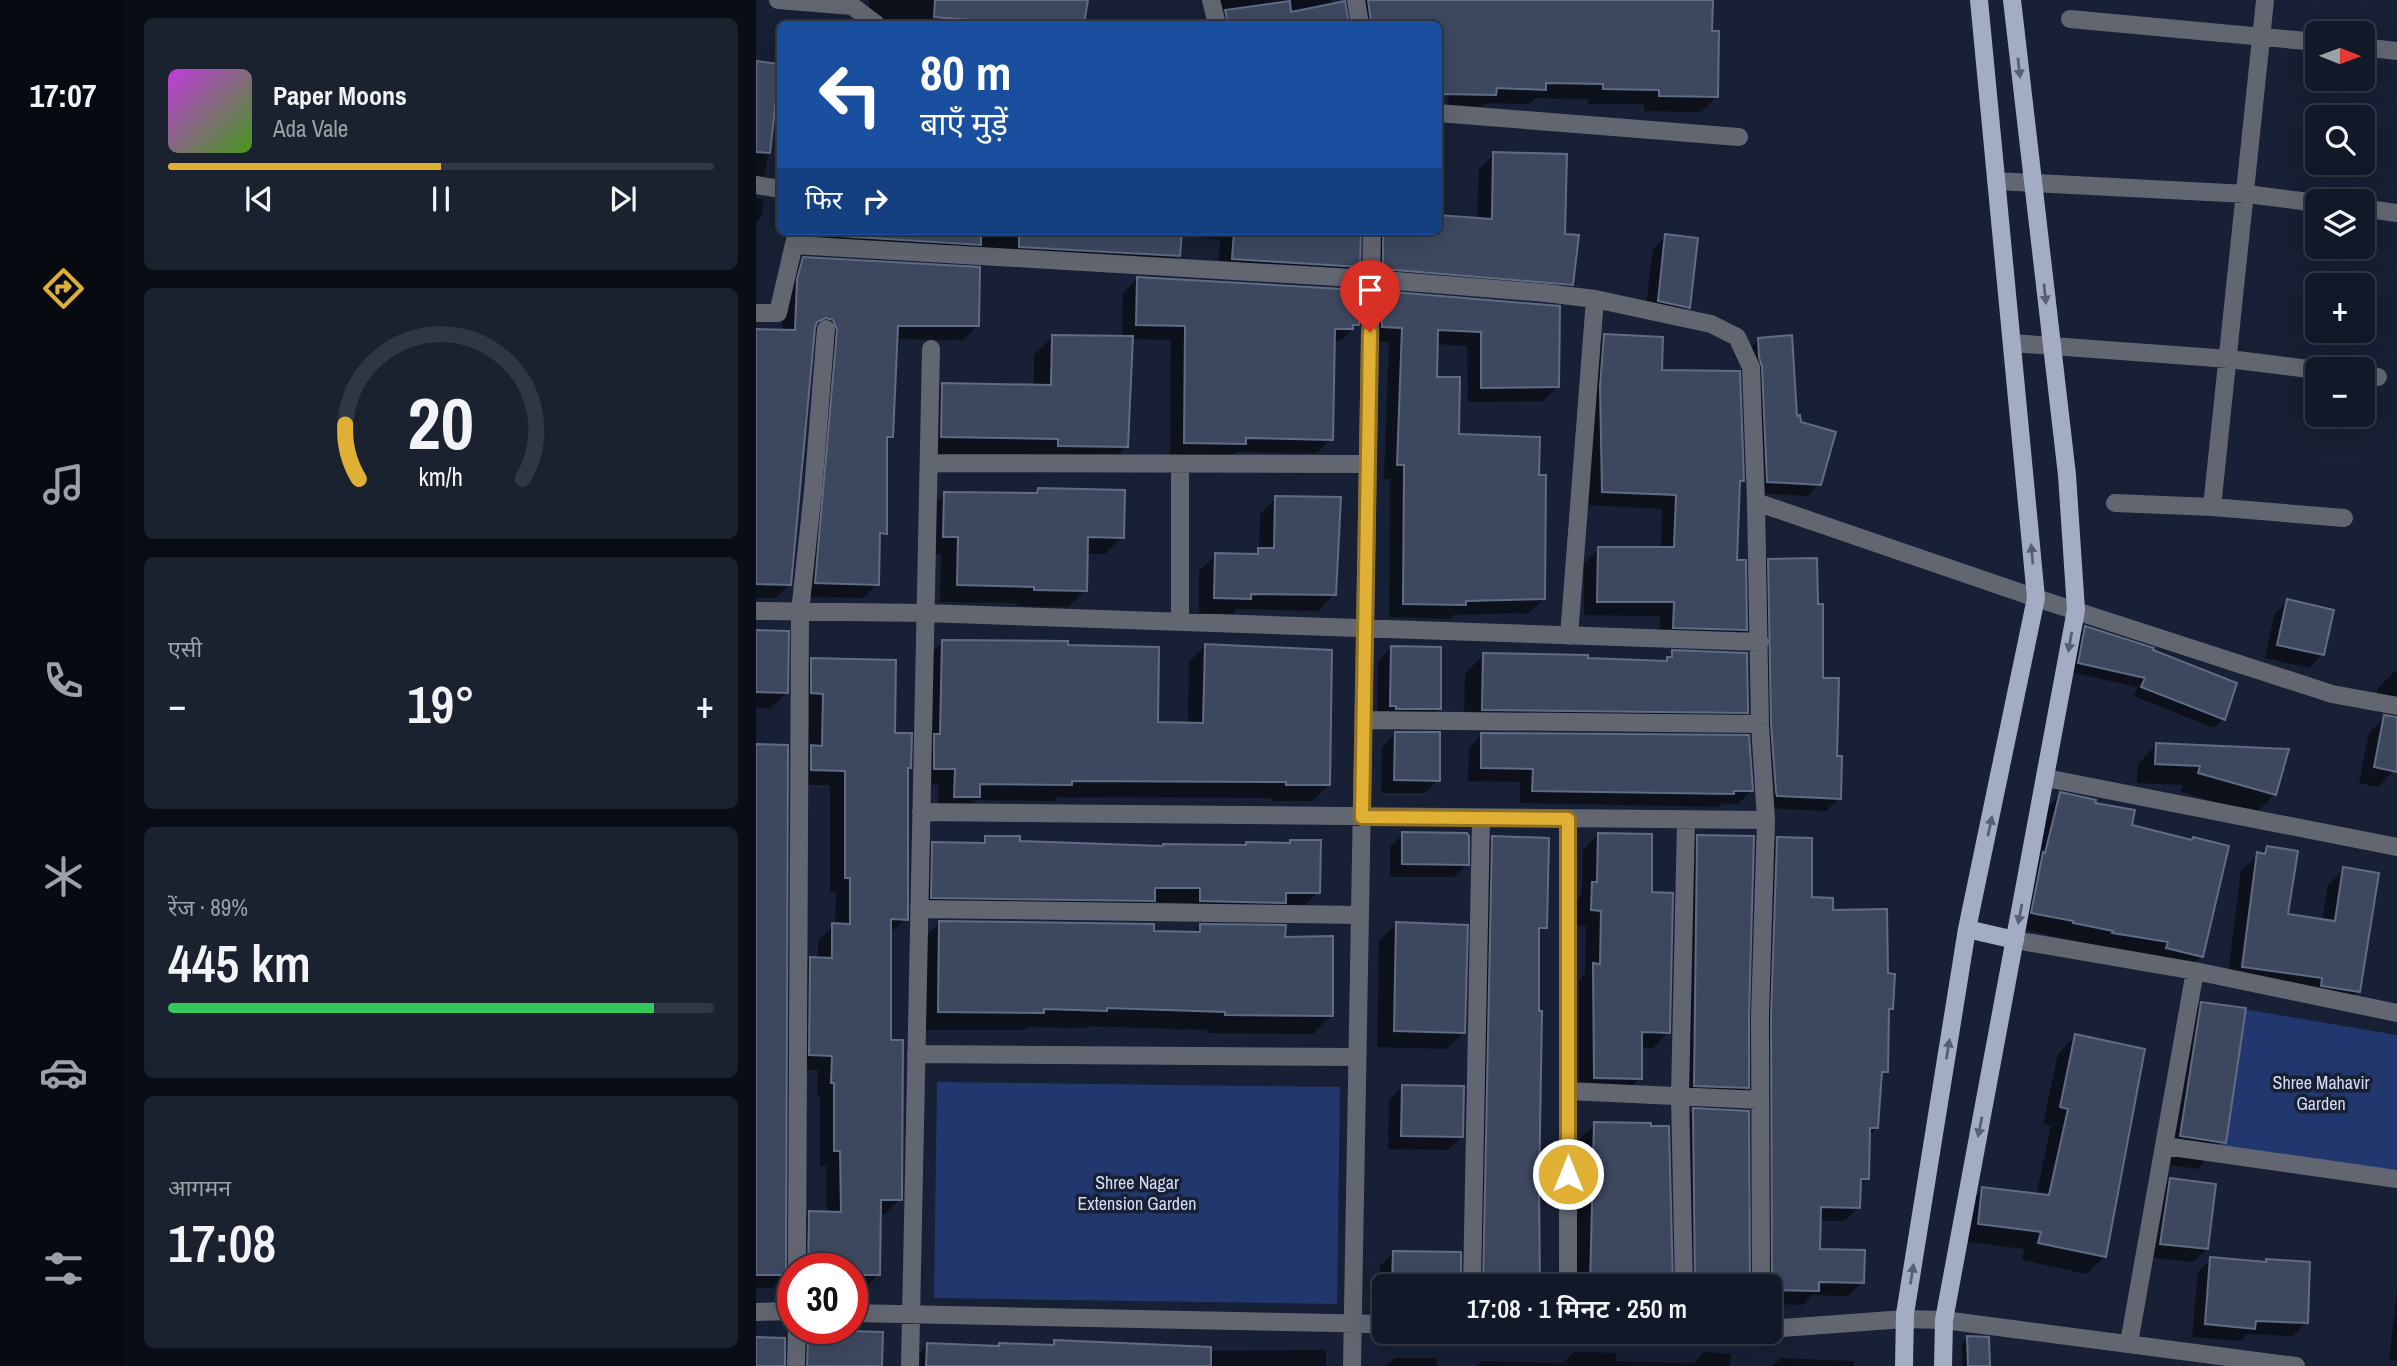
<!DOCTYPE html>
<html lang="hi">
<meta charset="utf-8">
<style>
body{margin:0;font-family:"Archivo Narrow","Noto Sans Devanagari",sans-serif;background:#1a212f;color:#f1f3f6;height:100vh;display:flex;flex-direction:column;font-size:26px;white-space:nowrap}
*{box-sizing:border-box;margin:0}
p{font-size:23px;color:#9ca0a7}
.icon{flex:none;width:38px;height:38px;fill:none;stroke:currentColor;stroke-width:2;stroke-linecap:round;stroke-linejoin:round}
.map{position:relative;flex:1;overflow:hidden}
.details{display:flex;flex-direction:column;gap:18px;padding:18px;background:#090d15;width:630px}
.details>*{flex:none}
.guide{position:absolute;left:21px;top:21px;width:665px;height:214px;border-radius:10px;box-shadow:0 7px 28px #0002,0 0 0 2px #303744;background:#1a4fa0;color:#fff;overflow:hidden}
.needle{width:46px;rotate:91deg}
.controls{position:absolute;left:1549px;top:21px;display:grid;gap:14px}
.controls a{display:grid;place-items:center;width:70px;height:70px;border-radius:10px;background:#111827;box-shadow:0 7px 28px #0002,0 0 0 2px #303744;font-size:35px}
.speed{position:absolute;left:21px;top:1253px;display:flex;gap:14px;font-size:35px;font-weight:700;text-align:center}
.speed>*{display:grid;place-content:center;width:91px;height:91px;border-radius:50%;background:#111827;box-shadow:0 7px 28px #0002,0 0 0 2px #303744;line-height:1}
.speed .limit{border:10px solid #d22;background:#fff;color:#111}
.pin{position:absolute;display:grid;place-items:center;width:60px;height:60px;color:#fff;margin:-72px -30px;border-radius:50% 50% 50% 0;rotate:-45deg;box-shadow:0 0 7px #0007}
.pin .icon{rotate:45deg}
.me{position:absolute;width:77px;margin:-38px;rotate:0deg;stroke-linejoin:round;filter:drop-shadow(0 0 5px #0008)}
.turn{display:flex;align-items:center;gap:24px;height:147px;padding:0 28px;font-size:32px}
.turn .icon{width:91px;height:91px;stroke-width:2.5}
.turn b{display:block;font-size:49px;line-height:60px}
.then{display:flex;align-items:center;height:66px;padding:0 28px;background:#0003;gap:14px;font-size:26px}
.big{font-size:52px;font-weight:600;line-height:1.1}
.details .widget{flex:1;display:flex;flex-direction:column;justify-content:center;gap:10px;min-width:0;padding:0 24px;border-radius:10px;background:#1a212f}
.details .dial{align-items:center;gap:0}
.dial svg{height:182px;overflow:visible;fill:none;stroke:#303744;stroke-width:7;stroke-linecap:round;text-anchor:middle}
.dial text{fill:#f1f3f6;stroke:none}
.song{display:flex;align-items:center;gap:21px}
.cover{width:84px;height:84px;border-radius:10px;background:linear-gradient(135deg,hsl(290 70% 55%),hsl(100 70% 35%))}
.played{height:7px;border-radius:4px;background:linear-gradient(90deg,#e0b034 50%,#303744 50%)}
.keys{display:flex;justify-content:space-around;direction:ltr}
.heat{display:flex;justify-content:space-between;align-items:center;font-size:38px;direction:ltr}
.charge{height:10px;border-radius:5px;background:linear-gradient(90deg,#34c759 89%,#303744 0)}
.trip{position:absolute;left:616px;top:1274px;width:410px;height:70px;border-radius:10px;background:#111827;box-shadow:0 7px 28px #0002,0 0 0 2px #303744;font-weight:600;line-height:70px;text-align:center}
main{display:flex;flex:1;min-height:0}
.dock{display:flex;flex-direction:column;width:126px;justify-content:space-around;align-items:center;background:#070a10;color:#9ca0a7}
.dock .icon{width:49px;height:49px}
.dock .current{color:#e0b034}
.dock b{font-size:32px;color:#f1f3f6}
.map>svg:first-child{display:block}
.green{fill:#22376e}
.shadow{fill:#0007}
.building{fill:#3d485f;stroke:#606b84;stroke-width:2}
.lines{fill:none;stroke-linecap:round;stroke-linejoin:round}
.minor{stroke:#616671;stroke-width:18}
.major{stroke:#a2adc4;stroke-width:18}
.oneway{fill:#565f75}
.route-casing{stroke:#927222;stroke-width:18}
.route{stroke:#e0b034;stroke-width:12}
.labels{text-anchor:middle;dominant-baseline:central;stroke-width:7;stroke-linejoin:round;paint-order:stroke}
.park-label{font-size:18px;fill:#d5def0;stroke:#172034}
</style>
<main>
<nav class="dock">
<b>17:07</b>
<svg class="icon current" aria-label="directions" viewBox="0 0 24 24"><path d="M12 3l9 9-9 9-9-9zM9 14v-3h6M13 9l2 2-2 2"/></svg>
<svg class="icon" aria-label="music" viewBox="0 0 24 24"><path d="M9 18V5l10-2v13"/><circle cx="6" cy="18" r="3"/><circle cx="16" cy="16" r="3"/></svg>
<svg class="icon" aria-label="phone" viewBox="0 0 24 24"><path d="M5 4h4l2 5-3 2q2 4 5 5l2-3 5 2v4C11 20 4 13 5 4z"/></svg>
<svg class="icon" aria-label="climate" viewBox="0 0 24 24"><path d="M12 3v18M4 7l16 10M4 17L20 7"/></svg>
<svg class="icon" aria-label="car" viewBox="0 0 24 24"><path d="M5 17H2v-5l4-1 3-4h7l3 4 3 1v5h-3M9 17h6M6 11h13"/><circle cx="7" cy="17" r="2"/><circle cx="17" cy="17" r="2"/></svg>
<svg class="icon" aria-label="filters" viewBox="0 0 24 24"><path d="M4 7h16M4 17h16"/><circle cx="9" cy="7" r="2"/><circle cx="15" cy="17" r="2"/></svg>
</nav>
<section class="details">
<div class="widget">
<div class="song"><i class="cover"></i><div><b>Paper Moons</b><p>Ada Vale</p></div></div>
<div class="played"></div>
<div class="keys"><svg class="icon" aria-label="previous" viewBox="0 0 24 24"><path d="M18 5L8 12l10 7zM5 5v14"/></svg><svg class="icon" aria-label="pause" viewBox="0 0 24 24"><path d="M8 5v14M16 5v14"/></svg><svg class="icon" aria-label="next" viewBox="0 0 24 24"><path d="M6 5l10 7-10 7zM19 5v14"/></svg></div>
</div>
<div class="widget dial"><svg viewBox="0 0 100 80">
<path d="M14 69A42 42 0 1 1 86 69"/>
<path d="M14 69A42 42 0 0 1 8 45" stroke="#e0b034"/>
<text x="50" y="56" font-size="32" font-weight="700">20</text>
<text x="50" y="72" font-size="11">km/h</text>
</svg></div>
<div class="widget"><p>एसी</p>
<div class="heat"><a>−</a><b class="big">19°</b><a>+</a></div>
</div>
<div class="widget"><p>रेंज · 89%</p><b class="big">445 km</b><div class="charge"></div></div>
<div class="widget"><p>आगमन</p><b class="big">17:08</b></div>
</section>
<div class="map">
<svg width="1641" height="1366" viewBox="0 0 1641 1366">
<rect width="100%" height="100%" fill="#172034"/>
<path class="green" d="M1481,1008L1641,1035V1175L1458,1145Z
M181,1082L584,1087L581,1304L178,1298Z"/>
<path class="shadow" d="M113,0H330L327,24H112Z
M449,0H576L578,5L587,3L592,24H455Z
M602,0H955L954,32L960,97L945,112L888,111V104H832L833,99L780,98L773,104L730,103L723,109H692L693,67L682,24H598Z
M0,63L24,66L9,174L0,184Z
M738,154L816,284L800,299L612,283L607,236L603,235L602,266L587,281L462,274L464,240L424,235L422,256L407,271L40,249L42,231H682L721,219L723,169Z
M0,198L8,199L5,218L0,223Z
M910,236L932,307L919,320L889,314L897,249Z
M47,259L221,326L207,340L139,339L136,436L129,443V533L122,539L121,584L107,598L45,597L63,334L56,333L34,584L20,598H0V331L26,332L28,295L33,273Z
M381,278L601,325L587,339L577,343L575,439L561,453L480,452L474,457L414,456L415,340L375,339L370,446L352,465L167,455L168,403L186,384L278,386V355L297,336L366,338L367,293Z
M627,293L802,308V386L787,401L712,402L711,346L680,344L679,379L701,436L781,477L788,599L773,613L697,615L694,619L633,617L634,479H628L633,342L612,340L613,307Z
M848,336L986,481L982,485L979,562L989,629L975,644L903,641L904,616L828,615V563L843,549H905L906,509L832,505L830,402L834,351Z
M1003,340L1043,423L1063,484L1052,496L1000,493L991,351Z
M282,490L366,537L349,554H330V590L312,607L261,606V603L184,602L185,554L171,553V511L189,494L277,495Z
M520,498L578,595L562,611L481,609L477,614L443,613V571L460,555H497L503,549L504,514Z
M1013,561L1065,680L1080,758L1083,798L1070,811L1009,808L1000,574Z
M1532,601L1567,654L1553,668L1509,658L1518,615Z
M1329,628L1467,719L1458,728L1378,696L1381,687L1314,672L1320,637Z
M0,632L31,692L15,708H0Z
M187,642L310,647L400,724L432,725L433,662L449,646L573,785L556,801H515V798L302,797L298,801L219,800L206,813L182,812L183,785L162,784L170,658Z
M635,648L683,709L670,722L621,719L622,661Z
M917,652L991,712L971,731L708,728L709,674L728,654L906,663Z
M56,659L137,735L153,767L150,770V919L133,934L134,1041L144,1199L129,1214H123L122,1275L107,1290H96V1269H37L38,1228L53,1213H71L70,1166H64V1097H61L62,1070H39V974L54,959H62V940L79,925L80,892H74V785H40L52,751L53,708H41V675Z
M1638,672L1641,673V757L1637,771L1622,787L1603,783L1613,733L1629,717L1637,718L1632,712L1618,708L1622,688Z
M640,733L682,780L669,793H625L626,747Z
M726,734L995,791L982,804L966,803L963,807L764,803V782L712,781L713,748Z
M1400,745L1531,750L1518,795L1499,814L1425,792L1427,785L1381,783L1382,764Z
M0,746L29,1275L16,1288H0Z
M1305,794L1337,805L1374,826L1434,842L1437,839L1445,956L1430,972L1343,946L1261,928L1289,809Z
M647,834L711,864L698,877H634V847Z
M843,834L895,894L912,1032L897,1048H884V1078L868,1093H823V981L829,974L830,926L820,925L821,900L826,894L827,850Z
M230,837L262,843L406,848L532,845L535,842L562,892L547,907L430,916V903L395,902L382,915L161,912L162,859L177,844H223Z
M942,837L991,1087L978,1101L925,1098L928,850Z
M737,838L789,927L781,934L782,1286H714L722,853Z
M1022,839L1054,898L1075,912L1130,975L1135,1008L1131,1013L1130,1071L1124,1078L1121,1128L1112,1136L1111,1178L1103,1187V1207L1089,1221H1063L1062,1251L1106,1282L1092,1296L1056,1295L1047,1305L1013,1304L1008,853Z
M1511,848L1530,916L1566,921L1572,885L1588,869L1602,991L1586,1007L1471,983L1485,870Z
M184,922L437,934L444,926L527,939L575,1016L557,1034L451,1033V1030L332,1026L330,1028L272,1027L268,1030H164L166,941Z
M640,924L708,1032L690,1049L621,1047L623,941Z
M1446,1002L1468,1142L1441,1169L1398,1162L1419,1029Z
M1319,1036L1349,1256L1331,1274L1266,1260L1268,1249L1205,1241L1209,1207L1227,1189L1280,1196L1295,1126L1287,1124L1302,1054Z
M646,1087L706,1136L692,1150L632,1149L633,1100Z
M938,1110L991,1113L993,1286H923L921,1126Z
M839,1124L912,1128L916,1286H818L822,1141Z
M1414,1180L1451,1249L1437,1262L1392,1257L1401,1193Z
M638,1252L704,1254L703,1286H628V1304H624V1266Z
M1455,1259L1550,1322L1537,1336L1492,1334L1484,1341L1436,1337L1442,1272Z
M1641,1290V1361L1633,1360Z
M60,1332L125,1366H38L45,1347Z
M1212,1338L1232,1366H1206V1344Z
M299,1341L454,1351L570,1350V1366H154V1362L172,1345L240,1348L244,1345L293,1347Z
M818,1352L860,1353V1361L938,1363L948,1352L975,1354L974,1366H721L726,1361L807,1363Z
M639,1358H681V1366H630Z
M1024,1358L1098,1361V1366H1017Z"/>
<path class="building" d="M179,0H332L328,24H260L178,17Z
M612,0H957L956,31H963L962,97L903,96V90L847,89V84L790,83V90L741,88L740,95L682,94V24L615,23Z
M534,1L535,12L589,1L593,24H472L469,10Z
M0,61L24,64L14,153L0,152Z
M737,152L811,154L809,234L823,235L817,285L627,269V231H682V215L736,219Z
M52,231H225V245L52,234Z
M263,231H426L424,256L263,247Z
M478,231H605L604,267L476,259Z
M909,234L942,238L934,308L902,301Z
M47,257L224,267L223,326H142L137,437H131V534L124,533L123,585L59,583L81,330L77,320L70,318L61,322L59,328L35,585L0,584V329L39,330L41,279Z
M381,277L604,290L603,325H597V329H579L577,440L490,438V444L428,443L429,326L380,325Z
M626,291L804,306L803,387L725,388V332L682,330L681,377H704L703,434L784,437L783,475H790L789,599L710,601V605L647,604L648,465H641L646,328L626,327Z
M848,334L907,337L906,370L984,371L988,481H984L981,560H990L991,630L917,628L918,602H841L842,547H918L920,495L846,492L844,386Z
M296,335L377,336L372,447L302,446V439L185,437L186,383L295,385Z
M1036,335L1041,416L1044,415L1045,422L1080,432L1065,485L1011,482L1006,367L1003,357L1002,338Z
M282,488L369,490L368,538L332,537L331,591L278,590V587L201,585L202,537H187L188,492L281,493Z
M519,496L585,497L580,595L495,594V599L458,598L459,553L502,554V548H518Z
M1061,558L1062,604H1067V678H1083L1081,756H1086L1085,799L1021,796L1020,792L1015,724L1012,559Z
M1531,599L1578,610L1568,655L1521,645Z
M1329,626L1398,648L1397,650L1481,683L1469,720L1385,687L1389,678L1322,663Z
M0,630L33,631L32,693L0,692Z
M186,640L312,641V645L403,647L402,722L447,723L449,644L576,650L574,785H530V782L316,781V785L224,784V797H198L199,769H178V734H184Z
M635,646L685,647V709H640V706H634Z
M916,650L991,653L992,713L726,710L727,653L832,655V658L911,661V657H916Z
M55,658L140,660L139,733H156L155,768H152V920L135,919V1040H147L146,1200H125L124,1275H96V1269H52L53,1211L85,1212L84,1151H78V1083H75L76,1056L53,1055L54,957L76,958V923L94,924V878H89V771L55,770V745L66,746L67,694L55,693Z
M1628,715L1641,717V772L1618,767Z
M639,732H684V781L638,780Z
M725,733L993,735L997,791H978V794L776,791L777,769L725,768Z
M1400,743L1533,749L1520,795L1442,773L1444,766L1399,764Z
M0,744L32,745L30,1269L31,1275H0Z
M1304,792L1340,800L1339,803L1379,810L1376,825L1436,840L1437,837L1473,846L1447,957L1410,948L1412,942L1356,933L1357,931L1317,923V921L1275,913L1287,852L1289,853Z
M646,832L711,833L713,836V865L646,864Z
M842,833L896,834V892L917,893L914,1033L886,1032V1079L838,1078L837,963L844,964L845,911L835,910L836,882H841Z
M941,835L998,836L993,1016V1088L938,1086Z
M229,836H264V841L407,846V844L490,845V842L534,843V840H565L564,893H530V903L444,901V888H399V901L175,898L176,842L229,843Z
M736,836L793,838L791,928H783V1011H786L783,1189L784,1286H727Z
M1021,837L1056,838V897L1077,898V910L1131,909L1132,973L1139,974L1137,1009H1133L1132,1072H1126L1122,1128H1114L1113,1179H1105L1104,1208L1065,1207L1064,1249L1109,1250L1108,1283L1063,1282V1291L1016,1290L1015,1016Z
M1511,846L1542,851L1532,914L1579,921L1587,867L1623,873L1604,992L1565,986L1566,978L1486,967L1501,852L1509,854Z
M183,921L398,924V931L444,932V924L530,925L529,937L577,936V1016L469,1015V1012L351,1008V1011L288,1009V1013L182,1012Z
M640,922L712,925L709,1033L638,1031Z
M1445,1002L1490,1008L1470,1143L1424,1136Z
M1319,1034L1389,1049L1350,1257L1282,1243L1285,1232L1222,1224L1226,1187L1293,1195L1312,1109L1304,1107Z
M646,1085L708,1086L707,1137L645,1136Z
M937,1108L993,1111L994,1286H939Z
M838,1122L895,1123V1126H913L917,1286H834Z
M1414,1178L1460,1184L1452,1249L1404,1244Z
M637,1251L705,1252V1286H636Z
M1454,1257L1510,1262V1259L1554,1262L1552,1323L1500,1321L1499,1329L1449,1324Z
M59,1330L127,1332L126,1366H51L52,1338H59Z
M1211,1336L1233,1337L1234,1366H1212Z
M0,1337L29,1338V1366H0Z
M298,1340L455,1347V1366H170L171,1343L243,1346V1343L298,1345Z"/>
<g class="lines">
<path class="minor" d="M22,0L96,6L120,24
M455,0L461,24
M600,0L604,24
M1314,19L1561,42
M1606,47L1641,51
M682,113L983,137
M1240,181L1491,194L1561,203
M0,185L24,189
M1606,208L1641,213
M38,245L615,279L790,293L839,299L955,324L981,337L995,367L1000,502L1004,724L1010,820L1004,1016L1005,1286
M0,313H22L41,231
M1256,343L1473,359L1561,370
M1606,375L1622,377
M173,463L612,464
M424,464V622
M1000,502L1280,598L1576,694L1641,706
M1359,503L1456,507L1588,518
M1456,507L1509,0
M0,611L170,613L1004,642
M813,636L839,299
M607,720L1004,724
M1290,778L1641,847
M165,812L1010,820
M163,909L604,915
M1259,940L1439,971L1641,1013
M160,1054L601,1057
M812,1091L1004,1100
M1409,1146L1641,1179
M41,1269L44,612L57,491L70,329
M716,1286L725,818
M812,1286V819
M928,1286L924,1096L930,820
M0,1312L37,1311
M96,1313L628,1324
M1013,1329L1149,1319L1188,1320L1540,1366
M1373,1343L1439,971
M40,1366L41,1328
M154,1366L175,349
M596,1366L616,231"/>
<path class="major" d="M1211,929L1259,940
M1148,1366L1149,1314L1211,929L1280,598L1223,0
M1187,1366L1188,1320L1320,610L1311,475L1256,0"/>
</g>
<defs><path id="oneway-solid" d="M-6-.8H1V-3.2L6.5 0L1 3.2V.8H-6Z" transform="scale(1.75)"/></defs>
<g class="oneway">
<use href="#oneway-solid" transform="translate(1263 68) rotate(84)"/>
<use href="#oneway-solid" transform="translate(1289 294) rotate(84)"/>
<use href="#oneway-solid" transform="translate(1276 554) rotate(-95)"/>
<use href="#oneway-solid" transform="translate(1314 642) rotate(100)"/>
<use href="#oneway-solid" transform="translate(1234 826) rotate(-78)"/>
<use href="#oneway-solid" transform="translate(1264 914) rotate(101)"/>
<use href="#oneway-solid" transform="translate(1192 1049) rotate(-81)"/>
<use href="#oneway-solid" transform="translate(1224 1127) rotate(101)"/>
<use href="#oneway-solid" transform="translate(1156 1274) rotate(-81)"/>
</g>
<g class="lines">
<g class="route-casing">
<path id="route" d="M614,332L606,817L812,819V1174"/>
</g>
<use href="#route" class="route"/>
</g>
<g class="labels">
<g class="park-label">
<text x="1565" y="1082">Shree Mahavir<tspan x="1565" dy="21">Garden</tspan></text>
<text x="381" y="1182">Shree Nagar<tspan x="381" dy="21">Extension Garden</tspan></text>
</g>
</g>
</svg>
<div class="controls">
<a><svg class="needle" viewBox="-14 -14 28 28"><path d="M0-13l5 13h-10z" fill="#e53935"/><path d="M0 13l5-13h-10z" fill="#9ca0a7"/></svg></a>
<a><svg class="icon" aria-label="search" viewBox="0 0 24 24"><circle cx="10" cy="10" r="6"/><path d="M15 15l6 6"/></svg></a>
<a><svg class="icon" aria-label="layers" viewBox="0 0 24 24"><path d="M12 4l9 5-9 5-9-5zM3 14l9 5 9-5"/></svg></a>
<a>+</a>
<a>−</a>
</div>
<div class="speed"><div class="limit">30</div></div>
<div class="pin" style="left:614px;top:332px;background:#d93025"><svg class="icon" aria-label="arrive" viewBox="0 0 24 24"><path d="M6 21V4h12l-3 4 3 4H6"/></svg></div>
<svg class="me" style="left:812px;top:1174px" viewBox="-20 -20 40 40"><circle r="17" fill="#e0b034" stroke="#fff" stroke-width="3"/><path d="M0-11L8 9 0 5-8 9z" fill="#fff"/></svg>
<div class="trip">17:08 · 1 मिनट · 250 m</div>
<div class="guide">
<div class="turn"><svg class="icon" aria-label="left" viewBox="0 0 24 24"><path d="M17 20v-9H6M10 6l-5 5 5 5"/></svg><div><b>80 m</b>बाएँ मुड़ें</div></div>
<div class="then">फिर<svg class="icon" aria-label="right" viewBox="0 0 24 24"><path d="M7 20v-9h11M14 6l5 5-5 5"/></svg></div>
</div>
</div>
</main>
